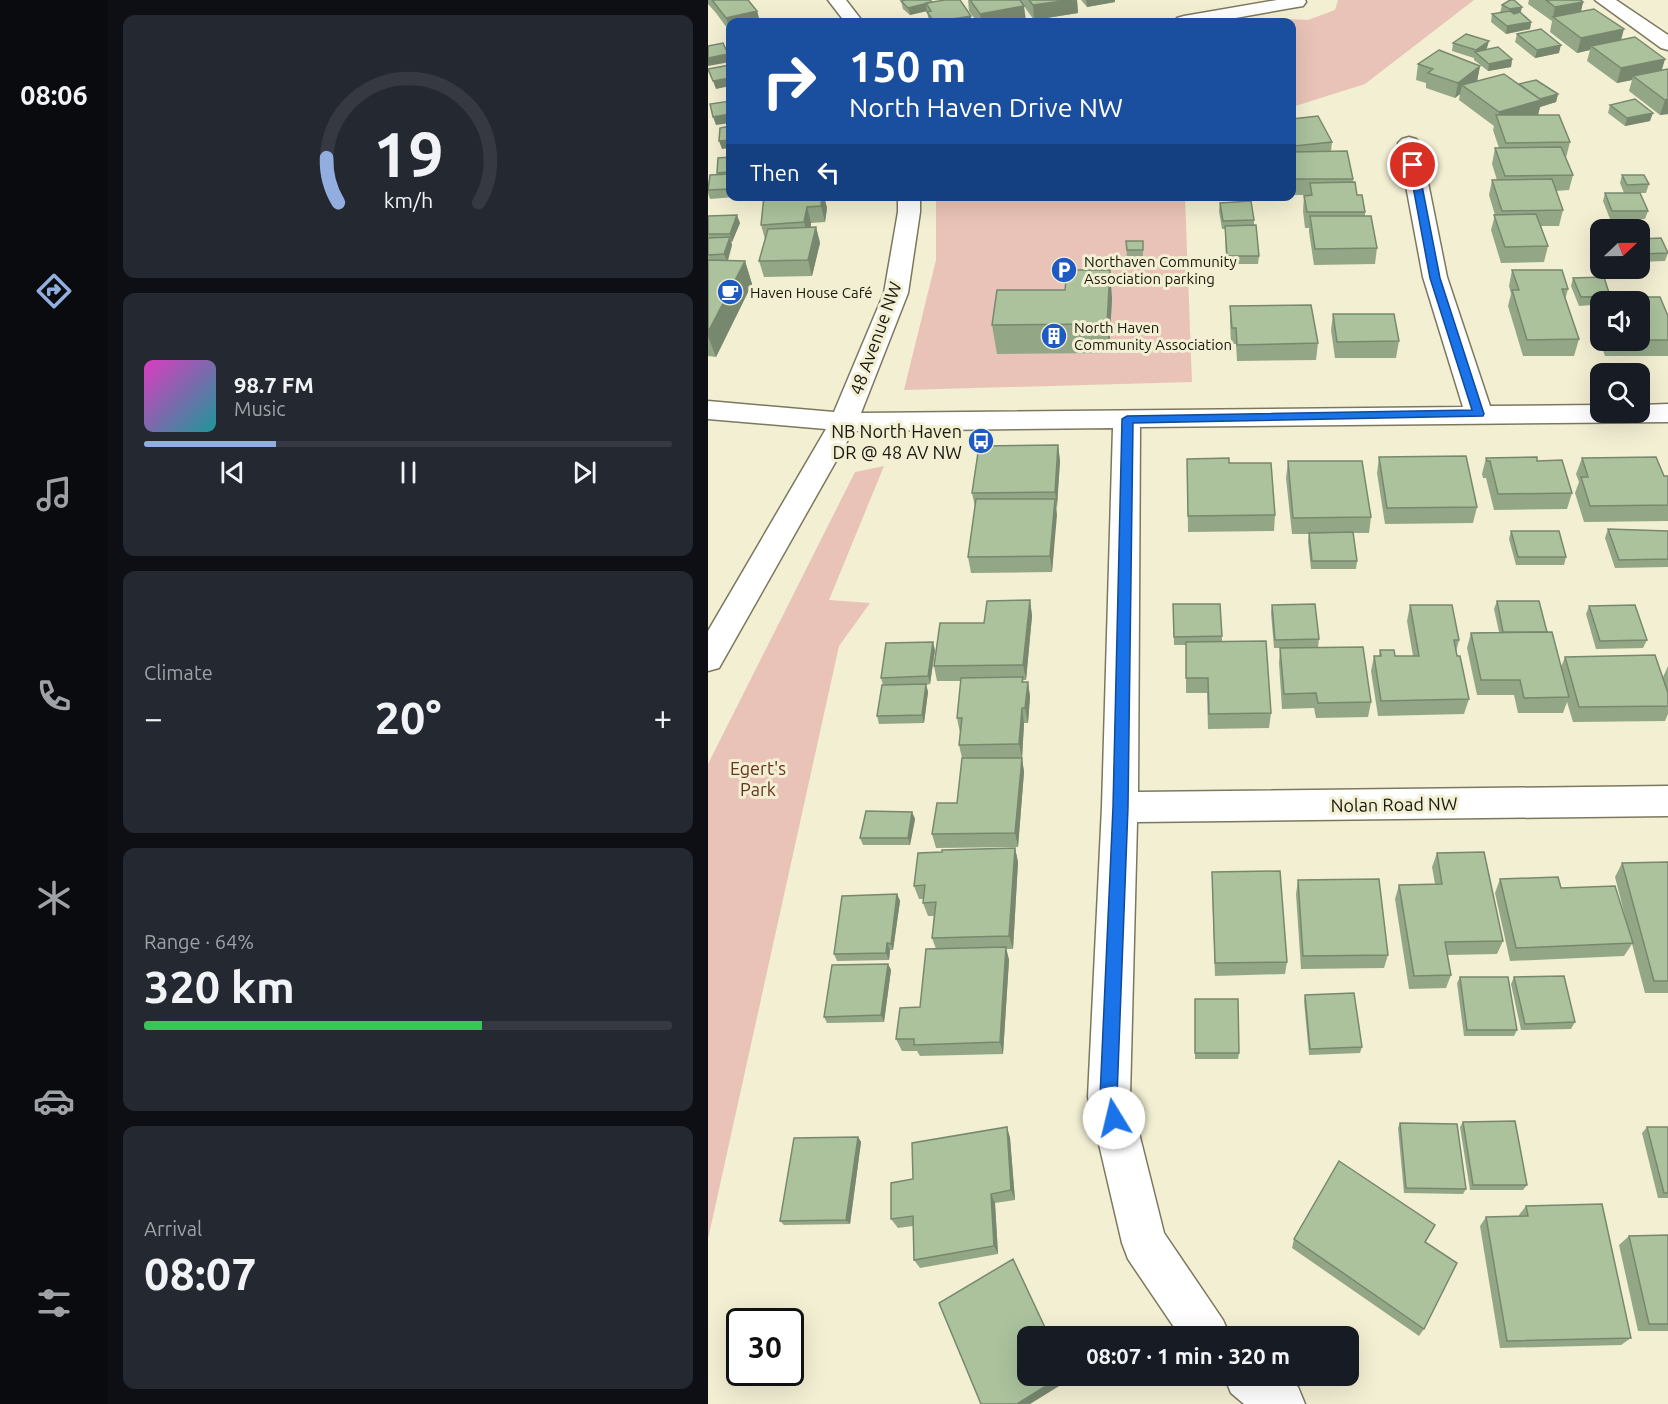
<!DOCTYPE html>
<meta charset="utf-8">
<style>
body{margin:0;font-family:Ubuntu,sans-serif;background:#242831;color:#f1f3f6;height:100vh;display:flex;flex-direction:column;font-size:22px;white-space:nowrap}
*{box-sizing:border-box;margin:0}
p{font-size:20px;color:#9ea1a6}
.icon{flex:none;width:33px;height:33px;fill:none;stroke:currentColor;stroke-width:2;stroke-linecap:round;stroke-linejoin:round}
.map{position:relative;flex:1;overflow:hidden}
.panel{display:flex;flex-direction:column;gap:15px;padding:15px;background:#0d0f14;width:600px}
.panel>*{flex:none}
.guide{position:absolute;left:18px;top:18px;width:570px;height:183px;border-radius:12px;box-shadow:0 6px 24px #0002;background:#1a4fa0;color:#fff;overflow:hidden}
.needle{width:39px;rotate:68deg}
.tools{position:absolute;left:882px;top:219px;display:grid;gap:12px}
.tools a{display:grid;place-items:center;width:60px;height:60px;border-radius:12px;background:#171b24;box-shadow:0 6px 24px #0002;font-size:30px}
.speed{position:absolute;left:18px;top:1308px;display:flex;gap:12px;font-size:30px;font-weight:700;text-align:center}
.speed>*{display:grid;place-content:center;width:78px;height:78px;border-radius:50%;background:#171b24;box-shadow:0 6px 24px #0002;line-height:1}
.speed .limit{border:3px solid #111;border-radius:9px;background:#fff;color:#111}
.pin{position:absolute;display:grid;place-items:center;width:51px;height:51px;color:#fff;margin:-26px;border:3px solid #fff;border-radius:50%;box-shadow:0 2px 6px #0007}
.me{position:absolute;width:66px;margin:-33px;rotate:351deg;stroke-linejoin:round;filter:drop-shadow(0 0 4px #0008)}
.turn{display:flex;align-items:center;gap:21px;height:126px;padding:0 24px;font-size:27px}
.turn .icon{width:78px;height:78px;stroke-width:2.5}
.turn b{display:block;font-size:42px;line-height:51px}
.then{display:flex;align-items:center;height:57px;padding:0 24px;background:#0003;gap:12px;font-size:22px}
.big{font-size:45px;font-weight:600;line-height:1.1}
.panel .widget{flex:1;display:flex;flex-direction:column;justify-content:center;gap:9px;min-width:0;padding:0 21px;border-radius:12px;background:#242831}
.panel .dial{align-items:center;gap:0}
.dial svg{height:156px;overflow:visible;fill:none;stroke:#363941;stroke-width:7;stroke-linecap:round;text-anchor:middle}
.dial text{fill:#f1f3f6;stroke:none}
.song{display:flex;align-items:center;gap:18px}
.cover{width:72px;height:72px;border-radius:9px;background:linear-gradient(135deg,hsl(310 70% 55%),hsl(180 70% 35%))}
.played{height:6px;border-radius:3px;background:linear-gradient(90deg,#92aee0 25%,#363941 25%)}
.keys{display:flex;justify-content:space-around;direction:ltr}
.heat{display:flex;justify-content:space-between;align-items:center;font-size:33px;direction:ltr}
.charge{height:9px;border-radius:4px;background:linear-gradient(90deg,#34c759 64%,#363941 0)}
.trip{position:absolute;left:309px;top:1326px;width:342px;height:60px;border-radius:12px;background:#171b24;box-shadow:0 6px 24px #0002;font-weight:600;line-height:60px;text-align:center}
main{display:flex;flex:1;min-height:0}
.tab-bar{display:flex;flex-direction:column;width:108px;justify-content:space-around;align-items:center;background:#090b0e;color:#9ea1a6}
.tab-bar .icon{width:42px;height:42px}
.tab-bar .active{color:#92aee0}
.tab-bar b{font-size:27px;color:#f1f3f6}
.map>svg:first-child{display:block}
.green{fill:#e9c3b8}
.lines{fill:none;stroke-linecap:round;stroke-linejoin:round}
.minor-casing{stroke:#7c785f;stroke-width:3}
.minor{fill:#fff;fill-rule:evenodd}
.wall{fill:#93a787;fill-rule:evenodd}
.shaded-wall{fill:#78886e}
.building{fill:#abc29d;stroke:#78886e;stroke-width:1.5}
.route{fill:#1a73e8;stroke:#114b97;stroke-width:1.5}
.labels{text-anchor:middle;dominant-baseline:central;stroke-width:6;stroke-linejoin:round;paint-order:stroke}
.far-poi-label{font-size:15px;fill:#1a190f;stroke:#f2efd3;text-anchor:start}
.street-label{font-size:18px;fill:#1a190f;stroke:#f2efd3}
.poi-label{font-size:18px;fill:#1a190f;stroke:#f2efd3;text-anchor:end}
.park-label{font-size:18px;fill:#693120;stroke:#f2efd3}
</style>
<main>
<nav class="tab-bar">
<b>08:06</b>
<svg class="icon active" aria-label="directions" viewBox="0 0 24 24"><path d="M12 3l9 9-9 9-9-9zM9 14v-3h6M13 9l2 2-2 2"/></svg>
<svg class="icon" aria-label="music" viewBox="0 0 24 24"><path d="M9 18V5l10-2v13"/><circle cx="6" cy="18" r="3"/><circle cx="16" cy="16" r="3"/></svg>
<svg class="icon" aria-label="phone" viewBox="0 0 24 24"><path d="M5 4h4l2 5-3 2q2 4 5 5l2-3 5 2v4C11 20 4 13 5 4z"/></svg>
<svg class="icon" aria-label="climate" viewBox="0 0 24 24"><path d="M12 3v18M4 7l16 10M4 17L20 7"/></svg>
<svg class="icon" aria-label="car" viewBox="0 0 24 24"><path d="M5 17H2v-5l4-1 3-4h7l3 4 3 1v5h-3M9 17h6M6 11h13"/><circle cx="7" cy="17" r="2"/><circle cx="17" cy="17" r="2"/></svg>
<svg class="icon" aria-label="filters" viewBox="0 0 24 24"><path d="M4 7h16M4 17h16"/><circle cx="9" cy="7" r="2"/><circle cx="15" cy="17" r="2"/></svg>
</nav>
<section class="panel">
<div class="widget dial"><svg viewBox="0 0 100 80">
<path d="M14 69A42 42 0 1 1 86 69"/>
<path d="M14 69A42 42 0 0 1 8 46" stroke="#92aee0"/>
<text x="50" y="56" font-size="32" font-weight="700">19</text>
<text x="50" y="72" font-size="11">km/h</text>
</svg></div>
<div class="widget">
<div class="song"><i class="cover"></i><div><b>98.7 FM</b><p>Music</p></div></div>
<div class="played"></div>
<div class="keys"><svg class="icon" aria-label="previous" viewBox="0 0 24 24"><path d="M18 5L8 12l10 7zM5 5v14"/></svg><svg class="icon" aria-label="pause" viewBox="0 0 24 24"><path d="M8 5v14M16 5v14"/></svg><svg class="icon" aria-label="next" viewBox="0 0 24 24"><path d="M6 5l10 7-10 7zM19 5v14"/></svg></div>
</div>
<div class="widget"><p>Climate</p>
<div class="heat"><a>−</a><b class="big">20°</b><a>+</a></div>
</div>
<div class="widget"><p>Range · 64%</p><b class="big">320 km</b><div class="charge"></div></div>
<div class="widget"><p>Arrival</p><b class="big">08:07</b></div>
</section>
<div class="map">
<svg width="960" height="1404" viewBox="0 0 960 1404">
<rect width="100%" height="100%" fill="#f2efd3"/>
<path class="green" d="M630,0H766L657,84L584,107V22H530L555,18L600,20L627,10Z
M228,197H477L484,382L196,390L228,260Z
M176,466L121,600L162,603L131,646L0,1239V764L147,472Z"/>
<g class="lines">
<g class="minor-casing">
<path id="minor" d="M120,0H138L155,22H137Z
M569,0H597L598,2L595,6L589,7L505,22H467L469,18L476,16Z
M887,0H908L960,35V50L953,48Z
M701,137L708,139L712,143L739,277L782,406L892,405V412H932V405L960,404V422L432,427L430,792L960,786V816L429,822L422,1097L456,1233L515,1320L522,1336H472L420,1259L414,1243L380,1097L394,807L405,428L145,431L11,668L0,671V631L118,429L0,419V401L126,412L176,293L190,212V196H212V212L200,293L153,413L755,407L715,277L690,143L694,139Z
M516,1376H576L590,1387L597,1404H536L523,1393Z"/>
</g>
<use href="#minor" class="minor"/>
</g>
<path class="wall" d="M0,0H40L49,11L52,22H22V32L8,13L0,4Z
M260,0H312L318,21L310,22H269L261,11Z
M313,0H369L370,13L326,20L313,2Z
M373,0H407V2L379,7Z
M821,0H873L875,2L873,11L913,40L957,59L954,70L960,69V114L952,115L921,91L924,80L909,83L879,61L882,50L869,53L842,32L844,21L820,4Z
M193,1L224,2L263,16V22H221L219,11L202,15L195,9Z
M794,5L813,13L823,22L822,29L798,34L783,22L784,14L792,13Z
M809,34L851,53L827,58L807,42Z
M745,43L779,48L777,50L804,59L803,67L780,71L766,60V58L744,51Z
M710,64L772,66L769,81L811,84L850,94L848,102L832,107L830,115L862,142L858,158L865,175L861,190L848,191L855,210L851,226H833L840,246L836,262L793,263L783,230L787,215L781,195L784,180H789L784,164L787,148H791L785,130L786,126L751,100L752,94L747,98L718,88V83L708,80Z
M902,105L942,121L917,126L900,113Z
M584,119L624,142L623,151L645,179V182L649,195L657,212V216L669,248L667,264L606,265L601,232V228H597L595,211L596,196L601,195H584Z
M22,157V196L27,197L2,199L0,193V186Z
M914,175L941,184L938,193H932L940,211L937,219H902L895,201L897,193H916L912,183Z
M56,196H116L119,208L117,222L103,223V227H108L112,243L104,276L56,277L51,261L57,239L53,225Z
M513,196H543V198H513Z
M512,203L546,220V225L551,256L550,264H518L517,229H514L511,211Z
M0,216L32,223L24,242H23L24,245L20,261H37L44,284L8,357L0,356Z
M932,239L960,253L957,261L932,262Z
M418,241H435V258L419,259Z
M804,270L860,289L857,300L871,339L866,356H815L800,306L803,294L801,286Z
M896,277L902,297H952L960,316V356H897L882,314L884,305L871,306L863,286L865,278ZM892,302H932V340H892Z
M404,298L401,353L289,354L284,325Z
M522,306L610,343L608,360L529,361L528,344H523L522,322Z
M625,314L691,341L688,358H627L623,330Z
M350,445L352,461L344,572L263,573L260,557L267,507L264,493Z
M671,457L769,507L765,523L677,524L669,473Z
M778,458L829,461L864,493L859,509L786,510L778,478H775L774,474Z
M874,458L956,476H960V521L876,522L867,493L871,482L868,474Z
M479,459L521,463L567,515L566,531L480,532Z
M580,461L663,517L661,533H645L649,561L648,569H603L600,541L601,534H584L578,478Z
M900,529L960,531V567L907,568L897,538Z
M803,531L858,557L856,565H808L801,539Z
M322,600L324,616L318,680H315L316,682H320L322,697L320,723H316L314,759L316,772L310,847L228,848L224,834L249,803L254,758L251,745L252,733L249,718L253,681H229L226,666L276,623Z
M789,601L839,632L853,667L857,657L955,677L960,666V714L957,721L865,722L859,702L855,713H810L806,695H769L759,648L763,633L791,632L786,609Z
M465,604L514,636V641L563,713L561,728L500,729L499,693H478V645H466Z
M564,605L611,639L610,647L663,702L660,717L608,718L606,708L574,709L571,663L572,648H566L563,613Z
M702,605L751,640L748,652L761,699L756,714L670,716L663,671L666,656H671L672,650L687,656H705L699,621Z
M881,606L939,640L935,648L888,649L878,614Z
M227,650L222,684L218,685L220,692L216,723L171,724L169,716L175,685L173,678Z
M204,812L207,819L202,845H155L152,838Z
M307,848L310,862L305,949H298L301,960L295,1054L212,1056L209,1051H194L188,1039L212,1007L228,949L224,938L226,916H220L215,903V899H211L206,886Z
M729,853L795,941L789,954L739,955L743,975L738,988L701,989L687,899L691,885L727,884L724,867Z
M960,862V993H937L924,944L916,956L802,961L787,893L792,879L853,888L919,924L907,877L914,863Z
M504,872L579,962L577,974L507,976L504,886Z
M590,880L680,955L676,968L593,969L588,894Z
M189,894L192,901L185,950H182L181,960L129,961L126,954Z
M180,964L183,970L176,1022L119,1023L116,1017Z
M752,977L809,1030L806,1036H756L749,983Z
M806,977L867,1022L863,1029L813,1030L803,984Z
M597,995L654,1047L652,1053L601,1055L596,1001Z
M487,999L531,1053L530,1059H487Z
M755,1122L819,1185L815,1190H762L752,1127Z
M692,1123L758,1189L755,1194L696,1193L690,1128Z
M299,1127L302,1138L307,1200L287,1203L290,1254L212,1268L206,1260L205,1226L190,1228L183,1219L205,1179Z
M939,1127H960V1198H950L934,1133Z
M150,1137L153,1142L142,1224L76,1225L72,1221Z
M818,1206L923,1338L913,1345L792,1348L772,1226L778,1217H811V1215Z
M960,1235V1331H930L911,1245L921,1236Z
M586,1239L717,1242L716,1329L711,1336L584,1248Z"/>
<path class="shaded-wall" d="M361,0H369L370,13L326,20L325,5Z
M378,0H407V2L379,7Z
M875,2L872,16L845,17L847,7Z
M218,4L219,11L202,15L200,8Z
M316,6L318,21L310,22H273L272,14Z
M814,7L812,15L800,17L802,9Z
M49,11L52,22H22V32L18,18Z
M263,16V22H226Z
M823,22L822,29L798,34L799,26Z
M916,29L912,44L883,46L882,50L869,53L873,38Z
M781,41L779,48L771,55L768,53V50Z
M853,45L851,53L827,58L829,50Z
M20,54L22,62L0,66V58Z
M804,59L803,67L780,71L781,64Z
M957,59L952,74L925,76L924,80L909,83L913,68Z
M772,66L769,82L754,85L752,94L747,98L750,83Z
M22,78V86L8,89L5,81Z
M850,94L848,102L832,107L830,115L790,119L791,112Z
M960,99V114L952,115L957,100Z
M945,113L942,121L917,126L919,118Z
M22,114V123L8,125L5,117Z
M22,140V148L14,149L11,141Z
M114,196H116L119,208L117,222L113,206Z
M99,207L103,223L101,238L96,222Z
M29,215L32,223L24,242L22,234Z
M108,227L112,243L104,276L100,260Z
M22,237L24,245L19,262L16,254Z
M37,261L44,284L8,357L0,336V332Z
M402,270L404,298L401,353L399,324Z
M350,445L352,461L349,508L347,492Z
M347,499L349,515L344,572L342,556Z
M322,600L324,616L318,680L315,665Z
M225,642L227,650L222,684L220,676Z
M320,682L322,697L320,723L317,708Z
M218,684L220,692L216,723L214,715Z
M314,708L316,723L314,759L311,744Z
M314,758L316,772L310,847L307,833Z
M204,812L207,819L202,845L200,838Z
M307,848L310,862L305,949L301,936Z
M189,894L192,901L185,950L183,944Z
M179,943L182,950L181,960L178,953Z
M298,947L301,960L295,1054L292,1042Z
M180,964L183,970L176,1022L173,1015Z
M299,1127L302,1138L307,1200L303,1190Z
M150,1137L153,1142L142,1224L138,1220Z
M283,1194L287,1203L290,1254L286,1246Z
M354,1376H359L361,1380L322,1404H309Z"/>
<path class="building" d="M4,0H40L49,11L18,18Z
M198,0H222L224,2L200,8L193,1Z
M237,0H252L263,16L226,22L219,12L223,11L218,3Z
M262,0H312L316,6L272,14Z
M321,0H361L325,5Z
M802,0H806L814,7L802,9L794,5Z
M838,0H873L875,2L847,7Z
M886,9L916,29L873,38L845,17Z
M802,11L806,14L812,12L823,22L799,26L784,14Z
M833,29L853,45L829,50L809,34Z
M758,34L781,41L768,50L745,43Z
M927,37L957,59L913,68L883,46Z
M15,43L20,54L0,58V46Z
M790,47L804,59L781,64L767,52Z
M731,50L772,66L750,83L720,73L725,69L710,64Z
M22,65V78L5,81L0,69Z
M960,69V99L957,100L925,76Z
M796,74L833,100L791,112L754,85Z
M828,80L850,94L832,99L811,84Z
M927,99L945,113L919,118L902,105Z
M22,101V114L5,117L2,104Z
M788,115H851L862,142L798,143Z
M610,116L624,142L586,146L584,141V119Z
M22,126V140L11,141L12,128Z
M853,147L865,175L797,176L787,148Z
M639,151L645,179H584V152Z
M22,157V172L9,173L10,158Z
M22,174V189L0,190L2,175Z
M914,175H936L941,184L919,185Z
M844,179L855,210L794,211L784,180Z
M647,182L649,195H654L657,212H599L596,196L604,195L602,183Z
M897,193H932L940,211H904Z
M56,196H114L113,206L99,207L96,222L53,225Z
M543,201L546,220L515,221L512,203Z
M828,214L840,246L797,247L786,215Z
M29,215L22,234H0V216Z
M602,216H663L669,248L607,249Z
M548,225L551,256H519L517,226Z
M108,227L100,260L51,261L60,229Z
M22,237L16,254L0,255V238Z
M953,238L960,253L932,254V239Z
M418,241H435V250H419Z
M0,260L37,261L0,332Z
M359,270H402L399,324L284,325L289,290H357Z
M804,270H854L860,289H854L871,339L819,340L804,290H811Z
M896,277L902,296L873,297L865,278Z
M886,297H952L960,316V340H932V302H892V314Z
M603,305L610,343L529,345L528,328H524L522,306Z
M625,314H686L691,341L629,342Z
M350,445L347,492L264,493L271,446Z
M758,456L769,507L679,508L671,457Z
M829,457V461L854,460L864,493L790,494L782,461H779L778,458Z
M948,457L956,476H960V505L882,506L873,477H880L874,458Z
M521,458V463H563L567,515L480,516L479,459Z
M580,461H654L663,517L585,518Z
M268,499H347L342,556L260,557Z
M900,529L960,531V559L911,560Z
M803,531H851L858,557H810Z
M645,532L649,561H604L601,533Z
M322,600L315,665L226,666L232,623H276L279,601Z
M789,601H831L839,632H795Z
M465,604H512L514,636L466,637Z
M607,604L611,639L567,640L564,605Z
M702,605H744L751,640H746L749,656H752L761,699L673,701L666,656H673L672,650H686L687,656H711Z
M927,605L939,640L892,641L881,606Z
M844,632L861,697L816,698L812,680H773L763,633Z
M558,641L563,713L501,714L500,678H478V642Z
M225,642L220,676L173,678L178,643Z
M655,647L663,702L610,703L608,693L576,694L572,648Z
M947,655L960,693V706L871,707L857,657Z
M315,677L314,682H320L317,708H314L311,744L251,745L254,718H249L253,678Z
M218,684L214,715L169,716L174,685Z
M254,758H314L307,833L224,834L229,803H249Z
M158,811L204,812L200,838H152Z
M307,848L301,936L224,938L228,902L215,903L217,885L206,886L210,853L234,852V850Z
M776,852L795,941L737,942L743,975L706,976L691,885L734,884L729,853Z
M960,862V981H946L914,863Z
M572,871L579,962L507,963L504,872Z
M850,877L853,888L907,886L925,943L808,948L792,879Z
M671,879L680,955L595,956L590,880Z
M189,894L183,944L179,943L178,953L126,954L134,896Z
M298,947L292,1042L206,1045V1039H188L192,1008L212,1007L218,949Z
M180,964L173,1015L116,1017L124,965Z
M856,976L867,1022L817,1024L806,977Z
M752,977H800L809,1030H759Z
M646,993L654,1047L602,1049L597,995Z
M487,999H530L531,1053H487Z
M807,1121L819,1185H765L755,1122Z
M692,1123L749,1124L758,1189L698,1188Z
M299,1127L303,1190L283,1194L286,1246L206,1260L205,1216L183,1219V1183L205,1179L204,1143Z
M939,1127H960V1193H956Z
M150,1137L138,1220L72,1221L86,1138Z
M631,1161L727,1225L717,1242L749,1263L716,1329L586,1239Z
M894,1204L923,1338L799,1341L778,1217L820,1216L818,1206Z
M960,1235V1324H941L921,1236Z
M305,1259L341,1336H320V1376H354L309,1404H273L231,1303Z"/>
<path class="route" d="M705,163L710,165L732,278L776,414L775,416L425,423L420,807L409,1097L414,1118L412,1124L406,1126L400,1124L392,1097L405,807L414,419L419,416L764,410L722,278L701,165Z"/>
<defs>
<g id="parking-disc" transform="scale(1.35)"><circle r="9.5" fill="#1e5ac6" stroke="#f2efd3"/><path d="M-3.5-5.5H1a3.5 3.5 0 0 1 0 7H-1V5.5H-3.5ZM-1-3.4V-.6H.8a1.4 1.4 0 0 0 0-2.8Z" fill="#fff"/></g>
<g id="cafe-disc" transform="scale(1.35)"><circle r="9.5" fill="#1e5ac6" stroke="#f2efd3"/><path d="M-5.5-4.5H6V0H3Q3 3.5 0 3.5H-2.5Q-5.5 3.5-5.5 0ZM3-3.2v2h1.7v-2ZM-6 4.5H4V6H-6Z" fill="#fff"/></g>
<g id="building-disc" transform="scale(1.35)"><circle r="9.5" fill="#1e5ac6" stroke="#f2efd3"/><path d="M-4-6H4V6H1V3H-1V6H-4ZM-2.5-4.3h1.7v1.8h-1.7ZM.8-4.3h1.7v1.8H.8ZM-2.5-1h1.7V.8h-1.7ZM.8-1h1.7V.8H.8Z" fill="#fff"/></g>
<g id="bus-disc" transform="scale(1.35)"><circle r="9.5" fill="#1e5ac6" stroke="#f2efd3"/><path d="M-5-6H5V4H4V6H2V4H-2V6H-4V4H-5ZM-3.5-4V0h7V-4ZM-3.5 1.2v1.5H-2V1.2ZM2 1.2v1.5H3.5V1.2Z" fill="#fff"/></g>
</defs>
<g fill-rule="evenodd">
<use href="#parking-disc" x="356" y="270"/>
<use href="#cafe-disc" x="22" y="292"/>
<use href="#building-disc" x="346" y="336"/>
<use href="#bus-disc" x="273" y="441"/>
</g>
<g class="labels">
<g class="far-poi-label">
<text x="376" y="261">Northaven Community<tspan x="376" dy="17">Association parking</tspan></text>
<text x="42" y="292">Haven House Café</text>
<text x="366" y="327">North Haven<tspan x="366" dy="17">Community Association</tspan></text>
</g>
<g class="street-label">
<text transform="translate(167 338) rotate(-70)">48 Avenue NW</text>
<text transform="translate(686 804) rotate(-1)">Nolan Road NW</text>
</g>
<g class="poi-label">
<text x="254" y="431">NB North Haven<tspan x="254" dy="21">DR @ 48 AV NW</tspan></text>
</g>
<g class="park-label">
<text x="50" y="768">Egert's<tspan x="50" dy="21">Park</tspan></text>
</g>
</g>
</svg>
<div class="tools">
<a><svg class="needle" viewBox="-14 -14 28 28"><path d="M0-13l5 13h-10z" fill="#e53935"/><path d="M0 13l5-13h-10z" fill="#9ea1a6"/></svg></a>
<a><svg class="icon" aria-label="sound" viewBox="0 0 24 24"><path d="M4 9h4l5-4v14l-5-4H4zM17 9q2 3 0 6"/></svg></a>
<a><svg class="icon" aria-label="search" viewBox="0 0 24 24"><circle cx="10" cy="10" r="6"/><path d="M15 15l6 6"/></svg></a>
</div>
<div class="speed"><div class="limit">30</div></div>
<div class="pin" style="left:705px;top:165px;background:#d93025"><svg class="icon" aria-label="arrive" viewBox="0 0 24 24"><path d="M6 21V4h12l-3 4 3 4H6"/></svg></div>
<svg class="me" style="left:406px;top:1118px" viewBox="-20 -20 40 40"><circle r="19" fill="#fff"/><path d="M0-13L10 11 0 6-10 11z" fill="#1a73e8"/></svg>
<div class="trip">08:07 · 1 min · 320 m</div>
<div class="guide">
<div class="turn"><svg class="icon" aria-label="right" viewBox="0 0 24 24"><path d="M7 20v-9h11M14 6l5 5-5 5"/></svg><div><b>150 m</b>North Haven Drive NW</div></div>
<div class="then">Then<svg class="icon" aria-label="left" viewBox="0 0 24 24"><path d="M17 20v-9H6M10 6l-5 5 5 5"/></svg></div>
</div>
</div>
</main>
